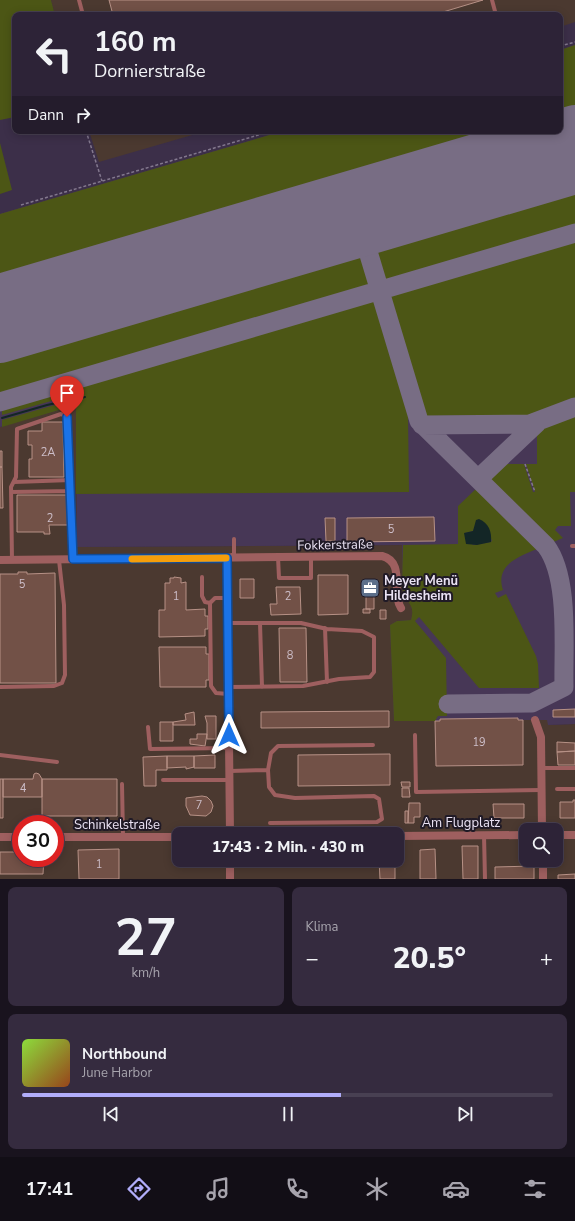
<!DOCTYPE html>
<html lang="de">
<meta charset="utf-8">
<style>
body{margin:0;font-family:"Nunito Sans",sans-serif;background:#352b3f;color:#f1f3f6;height:100vh;display:flex;flex-direction:column;font-size:15px;white-space:nowrap}
*{box-sizing:border-box;margin:0}
p{font-size:13px;color:#a7a4ad}
.icon{flex:none;width:22px;height:22px;fill:none;stroke:currentColor;stroke-width:2;stroke-linecap:round;stroke-linejoin:round}
.map{position:relative;height:879px;overflow:hidden}
.side{display:flex;flex-direction:column;gap:8px;padding:8px;background:#19131e;flex:1}
.side>*{flex:none}
.top-card{position:absolute;left:12px;top:12px;width:551px;height:122px;border-radius:8px;box-shadow:0 2px 10px #0003,0 0 0 1px #484052;background:#2d2337;color:#f1f3f6;overflow:hidden}
.fabs{position:absolute;left:519px;top:823px;display:grid;gap:8px}
.fabs a{display:grid;place-items:center;width:44px;height:44px;border-radius:8px;background:#2d2337;box-shadow:0 2px 10px #0003,0 0 0 1px #484052;font-size:20px}
.speed{position:absolute;left:12px;top:815px;display:flex;gap:8px;font-size:20px;font-weight:700;text-align:center}
.speed>*{display:grid;place-content:center;width:52px;height:52px;border-radius:50%;background:#2d2337;box-shadow:0 2px 10px #0003,0 0 0 1px #484052;line-height:1}
.speed .limit{border:6px solid #d22;background:#fff;color:#111}
.pin{position:absolute;display:grid;place-items:center;width:34px;height:34px;color:#fff;margin:-41px -17px;border-radius:50% 50% 50% 0;rotate:-45deg;box-shadow:0 0 4px #0007}
.pin .icon{rotate:45deg}
.me{position:absolute;width:44px;margin:-22px;rotate:0deg;stroke-linejoin:round;filter:drop-shadow(0 0 3px #0008)}
.turn{display:flex;align-items:center;gap:14px;height:84px;padding:0 16px;font-size:18px}
.turn .icon{width:52px;height:52px;stroke-width:2.5}
.turn b{display:block;font-size:28px;line-height:34px}
.then{display:flex;align-items:center;height:38px;padding:0 16px;background:#0003;gap:8px;font-size:15px}
.big{font-size:30px;font-weight:800;line-height:1.1}
.side .widget{flex:1;display:flex;flex-direction:column;justify-content:center;gap:6px;min-width:0;padding:0 14px;border-radius:8px;background:#352b3f}
.side .dial{align-items:center;gap:0}
.dial b{font-size:52px;line-height:1}
.song{display:flex;align-items:center;gap:12px}
.cover{width:48px;height:48px;border-radius:6px;background:linear-gradient(135deg,hsl(90 70% 55%),hsl(20 70% 35%))}
.played{height:4px;border-radius:2px;background:linear-gradient(90deg,#b1adfa 60%,#484052 60%)}
.keys{display:flex;justify-content:space-around;direction:ltr}
.heat{display:flex;justify-content:space-between;align-items:center;font-size:22px;direction:ltr}
.side .tiles{flex:1;display:grid;gap:8px;grid-template-columns:1fr 1fr}
.widget:last-child{grid-column:span 2}
.trip{position:absolute;left:172px;top:827px;width:232px;height:40px;border-radius:8px;background:#2d2337;box-shadow:0 2px 10px #0003,0 0 0 1px #484052;font-weight:800;line-height:40px;text-align:center}
.tabs{display:flex;height:64px;justify-content:space-around;align-items:center;background:#120e16;color:#a7a4ad}
.tabs .icon{width:28px;height:28px}
.tabs .on{color:#b1adfa}
.tabs b{font-size:18px;color:#f1f3f6}
.map>svg:first-child{display:block}
.commercial{fill:#4b3930;fill-rule:evenodd}
.built{fill:#473756}
.green{fill:#4c5615;fill-rule:evenodd}
.water{fill:#132626}
.lines{fill:none;stroke-linecap:round;stroke-linejoin:round}
.stream{stroke:#132626;stroke-width:2}
.taxiway{stroke:#786d84;stroke-width:19}
.runway{stroke:#786d84;stroke-width:48}
.building{fill:#725147;stroke:#b79186}
.path{stroke:#83788e;stroke-width:1.5;stroke-dasharray:3 2;stroke-linecap:butt}
.lane{stroke:#9e5f5f;stroke-width:4}
.street{stroke:#9e5f5f;stroke-width:8}
.route-casing{stroke:#114b97;stroke-width:10}
.route{stroke:#1a73e8;stroke-width:7}
.slow{stroke:#f59e0b;stroke-width:7}
.labels{text-anchor:middle;dominant-baseline:central;stroke-width:4;stroke-linejoin:round;paint-order:stroke}
.number-label{font-size:11px;fill:#cdbec9}
.street-label{font-size:13px;fill:#ebe3f4;stroke:#201a26}
.poi-label{font-size:13px;font-weight:bold;fill:#ebe3f4;stroke:#201a26;text-anchor:start}
</style>
<div class="map">
<svg width="575" height="879" viewBox="0 0 575 879">
<rect width="100%" height="100%" fill="#3c2f49"/>
<path class="commercial" d="M51,0H575V22L560,27V15H55Z
M89,131H206L99,162Z
M76,405L77,547L403,545V593L410,602L413,613L412,620L397,621L394,721H435L523,764V720H548V725L575,724V879H0V427ZM21,824H55V858H21ZM526,830H556V860H526ZM179,834H397V860H179Z"/>
<path class="built" d="M575,45V724L548,725L547,720H523V765L436,766L435,721H394L390,625L397,621L411,620L413,613L410,602L403,593L402,545L77,547L76,405L0,427V214L283,131H560V50Z"/>
<path class="green" d="M0,0H51L55,15H15V117L0,120Z
M575,45V157L0,326V214L283,131H560V50Z
M0,143L12,190L0,194Z
M575,183V227L386,283L374,242Z
M575,239V401L537,417V415L425,416L390,297L393,293Z
M358,247L370,288L0,397V352Z
M369,299L374,302L408,416L409,492L76,494V405L2,427V420L76,399V394L2,415V407Z
M575,413V492H570L571,526H558L555,530L563,538L551,543L488,482L487,478L501,464H524L533,492H535L526,464H537V429Z
M479,486L542,547C523,555 494,563 503,590L495,593L498,598L506,594L536,656L538,664L539,688H479L419,617L415,621L446,658L447,716H438L435,721H394L390,625L397,621L411,620C415,605 408,605 404,593C401,585 403,556 403,545L458,544V506ZM475,526L492,540L491,542L473,545L465,533L473,531Z"/>
<path class="water" d="M479,519C489,523 492,532 491,542L477,545L466,544L464,533L473,531L476,520Z"/>
<g class="lines">
<path class="stream" d="M2,418L47,405L85,397"/>
<path class="taxiway" d="M351,195L419,421L546,546C570,578 563,648 564,687L532,703L448,704
M0,402L575,233
M422,425L530,424L575,407
M478,479L537,423"/>
<path class="runway" d="M0,298L575,129
M0,339L575,170"/>
</g>
<path class="building" d="M109,0H483L433,15H113Z
M42,422H63L64,477H29V459H32V445H28V431H42Z
M0,451H2V467H0Z
M0,467H2L3,508H0Z
M17,495H70V525H49L50,534H44V532H17Z
M434,517L435,541L347,542V518Z
M325,518H335V541H326Z
M18,572H27V574L55,573L56,683H0V574H18Z
M318,575H348V614L318,615Z
M174,577L181,578V583L186,582V610L205,609V616H208V629H205V636L159,637V610H165V583H170V578H174Z
M240,579H254V598H240Z
M366,580H374V609H366Z
M276,587H300L301,614L271,615L270,604H277Z
M363,609H370V613H363Z
M380,610H386V619H380Z
M279,628H306L307,682H280Z
M159,647H206V654H209V680H206V687H160Z
M575,709V717H553V710Z
M389,711V727L261,728V712Z
M194,712L195,725H173V722L186,720L185,714Z
M205,716H216V739H207V723Z
M518,718V720H523V765L436,766L435,721H440V719Z
M160,722H173V741H160Z
M197,734H207L205,746L190,744V739H197Z
M557,742L575,743V751L557,752Z
M575,751V765H558L557,752Z
M390,754V785L298,786V755Z
M215,755V768H194V756Z
M167,756H194V767L186,769V767L167,768Z
M167,756V770H156V786H144L143,757Z
M36,773L39,774L42,779V797H3V779H33L34,774Z
M0,779H3V818H0Z
M42,779H117V816H42Z
M401,782H410V787H402Z
M402,788H409L410,797H402Z
M202,796L207,797L211,801L213,806L211,812L206,816L190,815L186,806V798Z
M573,800H575V818H560V802H573Z
M409,803H420V817H414V823H408Z
M493,804H524V818H494Z
M405,811H408V823H405Z
M462,846H478V879H463Z
M119,849V879H79L78,850Z
M435,849L436,879H420V850Z
M0,852H21V858H44L43,874H0Z
M379,860H395V879H380Z
M534,866V879H495V867Z
M575,874V879H558V875Z"/>
<g class="lines">
<path class="path" d="M560,46L575,42
M86,131L102,181
M21,205L272,131
M525,464L535,492"/>
<path class="lane" d="M79,0L83,15
M492,0L496,15
M14,482L71,480
M11,492L72,491
M572,546H575
M230,556L234,554V539
M278,557L279,578H311V557
M12,560L11,487L16,477L17,429L61,414L67,417L73,559
M202,577V596L205,602L210,603
M228,598H215L210,603L211,686L216,693L228,694
M228,623H301L327,629L362,631L374,637V672L370,677L339,679L303,686L229,687
M260,623L262,687
M325,628L327,682
M0,687L54,686L62,683L65,675L64,605L59,560
M148,727L150,749L229,748
M415,735L416,792L541,790
M0,755L57,762
M541,768H575
M268,770L269,787L275,795L295,798L374,796L379,799L382,819L377,822L270,823
M230,771L268,770L271,753L278,746L373,745
M163,780H229
M122,784L123,837
M557,789H575
M484,835L485,879"/>
<path class="street" d="M227,558L230,834
M0,560L382,556C406,562 391,593 401,608
M535,720L541,737L542,830
M556,835H575
M397,836L526,835
M0,837H21
M55,837H179
M230,860V879
M543,860V879"/>
</g>
<g class="lines">
<g class="route-casing">
<path id="route" d="M67,417L73,559L227,558L229,735"/>
</g>
<use href="#route" class="route"/>
<path class="slow" d="M132,559L226,558"/>
</g>
<defs>
<g id="office-square" transform="scale(1)"><rect x="-9" y="-9" width="18" height="18" rx="4" fill="#5c6f8a" stroke="#201a26"/><path d="M-6-3h4V-5.5h4V-3h4V5H-6ZM-1-4.5V-3h2v-1.5ZM-6 0V1H6V0Z" fill="#fff"/></g>
</defs>
<g fill-rule="evenodd">
<use href="#office-square" x="370" y="588"/>
</g>
<g class="labels">
<g class="number-label">
<text x="48" y="452">2A</text>
<text x="50" y="518">2</text>
<text x="391" y="529">5</text>
<text x="22" y="584">5</text>
<text x="176" y="596">1</text>
<text x="288" y="596">2</text>
<text x="290" y="655">8</text>
<text x="479" y="742">19</text>
<text x="23" y="788">4</text>
<text x="199" y="805">7</text>
<text x="99" y="864">1</text>
</g>
<g class="street-label">
<text transform="translate(335 545) rotate(-1)">Fokkerstraße</text>
<text x="461" y="823">Am Flugplatz</text>
<text x="117" y="825">Schinkelstraße</text>
</g>
<g class="poi-label">
<text x="384" y="581">Meyer Menü<tspan x="384" dy="15">Hildesheim</tspan></text>
</g>
</g>
</svg>
<div class="fabs">
<a><svg class="icon" aria-label="search" viewBox="0 0 24 24"><circle cx="10" cy="10" r="6"/><path d="M15 15l6 6"/></svg></a>
</div>
<div class="speed"><div class="limit">30</div></div>
<div class="pin" style="left:67px;top:417px;background:#d93025"><svg class="icon" aria-label="arrive" viewBox="0 0 24 24"><path d="M6 21V4h12l-3 4 3 4H6"/></svg></div>
<svg class="me" style="left:229px;top:735px" viewBox="-20 -20 40 40"><path d="M0-17L14 15 0 8-14 15z" fill="#1a73e8" stroke="#fff" stroke-width="4"/></svg>
<div class="trip">17:43 · 2 Min. · 430 m</div>
<div class="top-card">
<div class="turn"><svg class="icon" aria-label="left" viewBox="0 0 24 24"><path d="M17 20v-9H6M10 6l-5 5 5 5"/></svg><div><b>160 m</b>Dornierstraße</div></div>
<div class="then">Dann<svg class="icon" aria-label="right" viewBox="0 0 24 24"><path d="M7 20v-9h11M14 6l5 5-5 5"/></svg></div>
</div>
</div>
<section class="side">
<div class="tiles">
<div class="widget dial"><b>27</b><p>km/h</p></div>
<div class="widget"><p>Klima</p>
<div class="heat"><a>−</a><b class="big">20.5°</b><a>+</a></div>
</div>
<div class="widget">
<div class="song"><i class="cover"></i><div><b>Northbound</b><p>June Harbor</p></div></div>
<div class="played"></div>
<div class="keys"><svg class="icon" aria-label="previous" viewBox="0 0 24 24"><path d="M18 5L8 12l10 7zM5 5v14"/></svg><svg class="icon" aria-label="pause" viewBox="0 0 24 24"><path d="M8 5v14M16 5v14"/></svg><svg class="icon" aria-label="next" viewBox="0 0 24 24"><path d="M6 5l10 7-10 7zM19 5v14"/></svg></div>
</div>
</div>
</section>
<nav class="tabs">
<b>17:41</b>
<svg class="icon on" aria-label="directions" viewBox="0 0 24 24"><path d="M12 3l9 9-9 9-9-9zM9 14v-3h6M13 9l2 2-2 2"/></svg>
<svg class="icon" aria-label="music" viewBox="0 0 24 24"><path d="M9 18V5l10-2v13"/><circle cx="6" cy="18" r="3"/><circle cx="16" cy="16" r="3"/></svg>
<svg class="icon" aria-label="phone" viewBox="0 0 24 24"><path d="M5 4h4l2 5-3 2q2 4 5 5l2-3 5 2v4C11 20 4 13 5 4z"/></svg>
<svg class="icon" aria-label="climate" viewBox="0 0 24 24"><path d="M12 3v18M4 7l16 10M4 17L20 7"/></svg>
<svg class="icon" aria-label="car" viewBox="0 0 24 24"><path d="M5 17H2v-5l4-1 3-4h7l3 4 3 1v5h-3M9 17h6M6 11h13"/><circle cx="7" cy="17" r="2"/><circle cx="17" cy="17" r="2"/></svg>
<svg class="icon" aria-label="filters" viewBox="0 0 24 24"><path d="M4 7h16M4 17h16"/><circle cx="9" cy="7" r="2"/><circle cx="15" cy="17" r="2"/></svg>
</nav>
